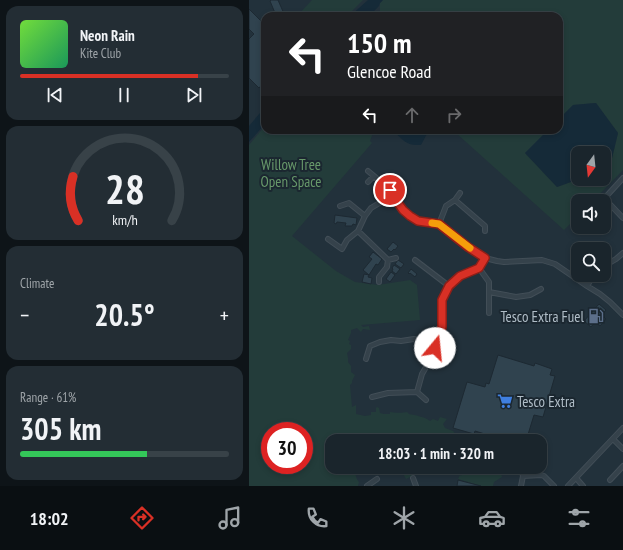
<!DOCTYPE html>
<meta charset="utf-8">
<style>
body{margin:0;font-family:"PT Sans Narrow",sans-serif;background:#232d34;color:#f1f3f6;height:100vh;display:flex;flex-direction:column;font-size:15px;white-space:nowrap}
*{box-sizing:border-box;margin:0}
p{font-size:13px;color:#9fa5a9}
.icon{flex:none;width:22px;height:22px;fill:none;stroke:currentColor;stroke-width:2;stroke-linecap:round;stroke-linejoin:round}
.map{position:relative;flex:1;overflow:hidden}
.drawer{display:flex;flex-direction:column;gap:6px;padding:6px;background:#0e1418;width:249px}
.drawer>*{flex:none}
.hud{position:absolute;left:12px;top:12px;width:302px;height:122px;border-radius:12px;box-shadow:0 2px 6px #0003,0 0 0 1px #384248;background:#202124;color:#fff;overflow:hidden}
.needle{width:26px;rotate:195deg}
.controls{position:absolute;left:322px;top:146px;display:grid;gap:8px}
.controls a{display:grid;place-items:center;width:40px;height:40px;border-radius:8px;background:#1a252c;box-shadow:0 2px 6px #0003,0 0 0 1px #384248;font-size:20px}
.speed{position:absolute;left:12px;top:422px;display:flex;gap:8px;font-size:20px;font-weight:700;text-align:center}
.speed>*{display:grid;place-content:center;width:52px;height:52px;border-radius:50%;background:#1a252c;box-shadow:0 2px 6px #0003,0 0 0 1px #384248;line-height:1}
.speed .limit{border:6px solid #d22;background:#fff;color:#111}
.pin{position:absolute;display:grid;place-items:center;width:34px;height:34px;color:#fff;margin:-17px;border:2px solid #fff;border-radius:50%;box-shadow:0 1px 4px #0007}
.me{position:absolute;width:44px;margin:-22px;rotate:17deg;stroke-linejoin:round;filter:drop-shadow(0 0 3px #0008)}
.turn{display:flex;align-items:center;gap:14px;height:84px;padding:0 20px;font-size:18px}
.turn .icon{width:52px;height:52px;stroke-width:2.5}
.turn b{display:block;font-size:28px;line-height:34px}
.lanes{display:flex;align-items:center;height:38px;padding:0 20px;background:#0003;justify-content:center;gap:20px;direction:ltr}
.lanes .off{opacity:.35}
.big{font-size:30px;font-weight:700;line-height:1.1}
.drawer .tile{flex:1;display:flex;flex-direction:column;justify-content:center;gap:6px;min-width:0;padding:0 14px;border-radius:12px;background:#232d34}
.drawer .dial{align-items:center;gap:0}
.dial svg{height:104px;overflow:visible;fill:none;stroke:#384248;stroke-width:7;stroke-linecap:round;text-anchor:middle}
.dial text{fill:#f1f3f6;stroke:none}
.song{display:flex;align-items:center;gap:12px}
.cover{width:48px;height:48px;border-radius:6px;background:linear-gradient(135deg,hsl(100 70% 55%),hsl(150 70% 35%))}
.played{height:4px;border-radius:2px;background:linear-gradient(90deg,#d93025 85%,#384248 85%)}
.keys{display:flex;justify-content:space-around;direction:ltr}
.heat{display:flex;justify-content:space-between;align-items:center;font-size:22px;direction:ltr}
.charge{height:6px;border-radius:3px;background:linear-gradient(90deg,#34c759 61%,#384248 0)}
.trip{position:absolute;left:76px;top:434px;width:222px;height:40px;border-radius:12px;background:#1a252c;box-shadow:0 2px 6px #0003,0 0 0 1px #384248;font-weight:700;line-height:40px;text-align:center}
.dock{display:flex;height:64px;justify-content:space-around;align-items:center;background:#0a0f12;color:#9fa5a9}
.dock .icon{width:28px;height:28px}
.dock .current{color:#d93025}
.dock b{font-size:18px;color:#f1f3f6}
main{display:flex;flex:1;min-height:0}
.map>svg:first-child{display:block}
.green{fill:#233c3a;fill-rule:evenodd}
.water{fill:#152a38}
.building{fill:#30434f;stroke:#1d2932}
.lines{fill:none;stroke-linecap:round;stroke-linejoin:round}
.minor-casing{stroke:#424e57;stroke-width:6}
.minor{stroke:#35424b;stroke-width:4}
.route-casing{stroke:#8d1f18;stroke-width:10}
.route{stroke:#d93025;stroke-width:7}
.slow{stroke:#f59e0b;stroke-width:7}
.labels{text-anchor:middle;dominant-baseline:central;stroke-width:4;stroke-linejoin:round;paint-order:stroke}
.park-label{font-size:15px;fill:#67986a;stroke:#1b2730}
.poi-label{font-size:15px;fill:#b0bdc7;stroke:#1b2730;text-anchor:end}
</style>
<main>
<section class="drawer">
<div class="tile">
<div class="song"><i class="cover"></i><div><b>Neon Rain</b><p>Kite Club</p></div></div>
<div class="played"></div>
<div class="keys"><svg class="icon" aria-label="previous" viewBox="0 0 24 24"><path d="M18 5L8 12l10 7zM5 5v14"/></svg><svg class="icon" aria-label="pause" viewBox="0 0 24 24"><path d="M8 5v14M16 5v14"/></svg><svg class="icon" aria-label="next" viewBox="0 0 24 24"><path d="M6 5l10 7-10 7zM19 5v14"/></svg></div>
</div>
<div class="tile dial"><svg viewBox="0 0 100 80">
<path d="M14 69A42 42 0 1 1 86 69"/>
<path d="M14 69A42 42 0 0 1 10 35" stroke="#d93025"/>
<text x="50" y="56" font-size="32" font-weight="700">28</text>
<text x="50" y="72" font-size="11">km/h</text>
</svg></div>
<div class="tile"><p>Climate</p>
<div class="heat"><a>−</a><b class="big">20.5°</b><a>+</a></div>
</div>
<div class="tile"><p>Range · 61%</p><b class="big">305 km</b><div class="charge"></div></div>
</section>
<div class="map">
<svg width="374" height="486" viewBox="0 0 374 486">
<rect width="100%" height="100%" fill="#22313b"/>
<path class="green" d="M63,0H114L98,16H48Z
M134,0H374V170L344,201H329V216L315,230L207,133L206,130H299L276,153L308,187L330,179H355V168L363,158L369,133L347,103L324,105L310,119V16H145L131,13V3Z
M16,126V130H125L121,141L123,143L43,236L87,271L106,282L129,285L161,280L168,285L171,320L112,325L114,327L120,326L121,330L114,329L112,332L108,328L102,330V333L99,340L101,341L100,344L102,345V349L98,353L99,358V362L102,366V372L106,375L103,381V383L101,385L103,407L107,405V414L116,416L122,415V412H127V408L128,407L130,408L131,413L135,414H141V412C145,413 155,413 158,412L160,414C166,415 176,417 181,421L184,419L189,421L191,417L198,419L194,424L196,428L204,431L208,436H211V438L219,440L223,439H226L228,436L230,434L235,435L238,437L237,439L234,441H204L198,435L202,441H83V467H110L106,469C106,474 107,479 110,482L109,486H0V145ZM21,431H55V465H21Z
M152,467H173L171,472L157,479L151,468Z
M193,467H244V470H246L252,474L253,477L245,482L244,486H232L209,479L211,475L212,476L214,471H212V469L201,470L197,468L195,469Z"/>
<path class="water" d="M119,0H134L131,3L130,6L120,16H101Z
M347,103L369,133L363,158L355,168V153H329L330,179L308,187L276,153L299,130H310V119L324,105Z
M16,107V124L0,142V126Z
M143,130H180L172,145C156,146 154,139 143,130Z"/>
<path class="building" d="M22,0H29L36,16H23L22,14L26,13L21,1Z
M0,9L16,25V81L10,88L0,78V39L5,34L0,29Z
M86,215L108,218L107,225L104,224L103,226H96L97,223L88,222L87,224L85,223Z
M144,242L149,246L146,250L145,249L142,252L138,249Z
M124,252L133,259L129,265L127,264L120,275L114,270L123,259L120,257Z
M149,260L155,264L152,268L146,264Z
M145,265L151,269L147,274L143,271L144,269L143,268Z
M162,269L168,274L166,277L161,273L160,274L159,273Z
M142,272L146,275L141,282L137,279Z
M115,274L120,275L119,277L123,278L122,284L113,282Z
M350,304L357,310L353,315L357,319L351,326L346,322L342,327L335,321Z
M249,355L285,366L286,363L303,369L301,375L306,376L294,417L285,415L277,441H259L226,431L225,434L204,428L218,382L236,387L237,383L240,384Z
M209,480L232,486H208Z"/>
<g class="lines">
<g class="minor-casing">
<path id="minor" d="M119,171L125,176
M119,182L125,176L141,190L154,211L169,221L190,224L219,247L236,258L248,261L255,262L293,260L306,264L338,286L351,294L361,302L374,315
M355,198L374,218
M206,200L211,193
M353,201L374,178
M91,206L100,203L116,216
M190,224L197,206L206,200L236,226V231
M109,231L139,260L138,267L130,277V282
M79,239L93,249L98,240L109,231L116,216L122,208L144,195
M139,260L147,258
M166,260L200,286
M355,266L367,259L374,253
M230,268L240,282V313
M338,286L345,275
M240,292L267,297L281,295L292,289
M117,359L121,346L131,342L142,340L152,341L165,339L174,341L186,347
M123,397L139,393L168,392
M177,400L168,392L173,374L180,362L186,347L193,327V300L200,286L211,277L230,268L236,258
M364,439L374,449
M274,476L292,475L295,476L305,486
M164,478L167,486
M327,478L334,486
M361,480L374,466
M118,486L128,479
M272,486L274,476L272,467
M319,486L374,428"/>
</g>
<use href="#minor" class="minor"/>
</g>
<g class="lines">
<g class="route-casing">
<path id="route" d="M141,190L144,196L154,210L161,216L169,221L190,224L219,247L236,258L230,268L211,276L200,286L193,300V327L186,348"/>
</g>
<use href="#route" class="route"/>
<path class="slow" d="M183,223L190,224L221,248"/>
</g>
<defs>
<g id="fuel-bare" transform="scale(1.2)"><path d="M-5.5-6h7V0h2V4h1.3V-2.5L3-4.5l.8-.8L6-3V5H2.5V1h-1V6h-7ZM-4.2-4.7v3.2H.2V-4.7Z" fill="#5c6f8a" stroke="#1b2730" stroke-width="2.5" paint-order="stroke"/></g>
<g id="supermarket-bare" transform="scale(1.2)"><path d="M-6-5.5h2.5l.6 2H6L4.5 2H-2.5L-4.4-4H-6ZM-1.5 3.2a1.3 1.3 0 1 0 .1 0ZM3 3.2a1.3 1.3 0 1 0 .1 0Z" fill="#3f7fe0" stroke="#1b2730" stroke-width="2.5" paint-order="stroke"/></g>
</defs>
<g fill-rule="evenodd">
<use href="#fuel-bare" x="347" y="316"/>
<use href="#supermarket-bare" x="256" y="401"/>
</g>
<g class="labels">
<g class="park-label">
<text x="42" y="164">Willow Tree<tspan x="42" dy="17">Open Space</tspan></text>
</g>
<g class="poi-label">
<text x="335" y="316">Tesco Extra Fuel</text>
<text x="268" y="401" text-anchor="start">Tesco Extra</text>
</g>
</g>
</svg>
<div class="controls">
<a><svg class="needle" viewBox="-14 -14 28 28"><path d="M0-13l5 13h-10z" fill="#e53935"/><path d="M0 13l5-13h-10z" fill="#9fa5a9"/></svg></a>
<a><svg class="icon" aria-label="sound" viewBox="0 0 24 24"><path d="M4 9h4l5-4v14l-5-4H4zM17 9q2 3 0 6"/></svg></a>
<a><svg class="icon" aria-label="search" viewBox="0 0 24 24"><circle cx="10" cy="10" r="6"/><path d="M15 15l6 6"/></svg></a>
</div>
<div class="speed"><div class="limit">30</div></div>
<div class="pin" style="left:141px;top:190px;background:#d93025"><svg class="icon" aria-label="arrive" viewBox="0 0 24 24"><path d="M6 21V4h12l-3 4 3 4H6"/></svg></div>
<svg class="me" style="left:186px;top:348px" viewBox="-20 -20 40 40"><circle r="19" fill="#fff"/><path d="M0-13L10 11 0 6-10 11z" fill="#d93025"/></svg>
<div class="trip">18:03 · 1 min · 320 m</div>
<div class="hud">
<div class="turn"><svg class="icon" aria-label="left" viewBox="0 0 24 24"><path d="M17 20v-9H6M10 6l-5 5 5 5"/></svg><div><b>150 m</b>Glencoe Road</div></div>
<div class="lanes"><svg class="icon" aria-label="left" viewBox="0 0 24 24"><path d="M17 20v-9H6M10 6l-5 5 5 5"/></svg><svg class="icon off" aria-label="ahead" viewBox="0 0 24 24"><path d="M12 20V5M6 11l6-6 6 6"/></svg><svg class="icon off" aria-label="right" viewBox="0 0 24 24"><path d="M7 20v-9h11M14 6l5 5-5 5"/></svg></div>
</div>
</div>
</main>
<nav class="dock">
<b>18:02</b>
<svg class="icon current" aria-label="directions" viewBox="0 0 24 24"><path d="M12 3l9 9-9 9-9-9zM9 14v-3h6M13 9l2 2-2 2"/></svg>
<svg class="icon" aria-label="music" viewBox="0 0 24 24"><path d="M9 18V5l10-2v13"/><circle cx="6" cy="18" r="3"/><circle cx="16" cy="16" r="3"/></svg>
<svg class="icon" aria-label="phone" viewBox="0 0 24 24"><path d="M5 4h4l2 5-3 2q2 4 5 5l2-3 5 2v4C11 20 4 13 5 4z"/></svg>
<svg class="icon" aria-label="climate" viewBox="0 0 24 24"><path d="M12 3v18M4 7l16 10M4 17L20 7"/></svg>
<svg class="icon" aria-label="car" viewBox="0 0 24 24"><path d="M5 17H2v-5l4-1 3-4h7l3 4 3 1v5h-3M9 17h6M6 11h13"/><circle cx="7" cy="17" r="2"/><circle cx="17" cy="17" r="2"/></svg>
<svg class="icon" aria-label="filters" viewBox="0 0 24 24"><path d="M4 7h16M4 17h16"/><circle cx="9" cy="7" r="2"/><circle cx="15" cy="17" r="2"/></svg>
</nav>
